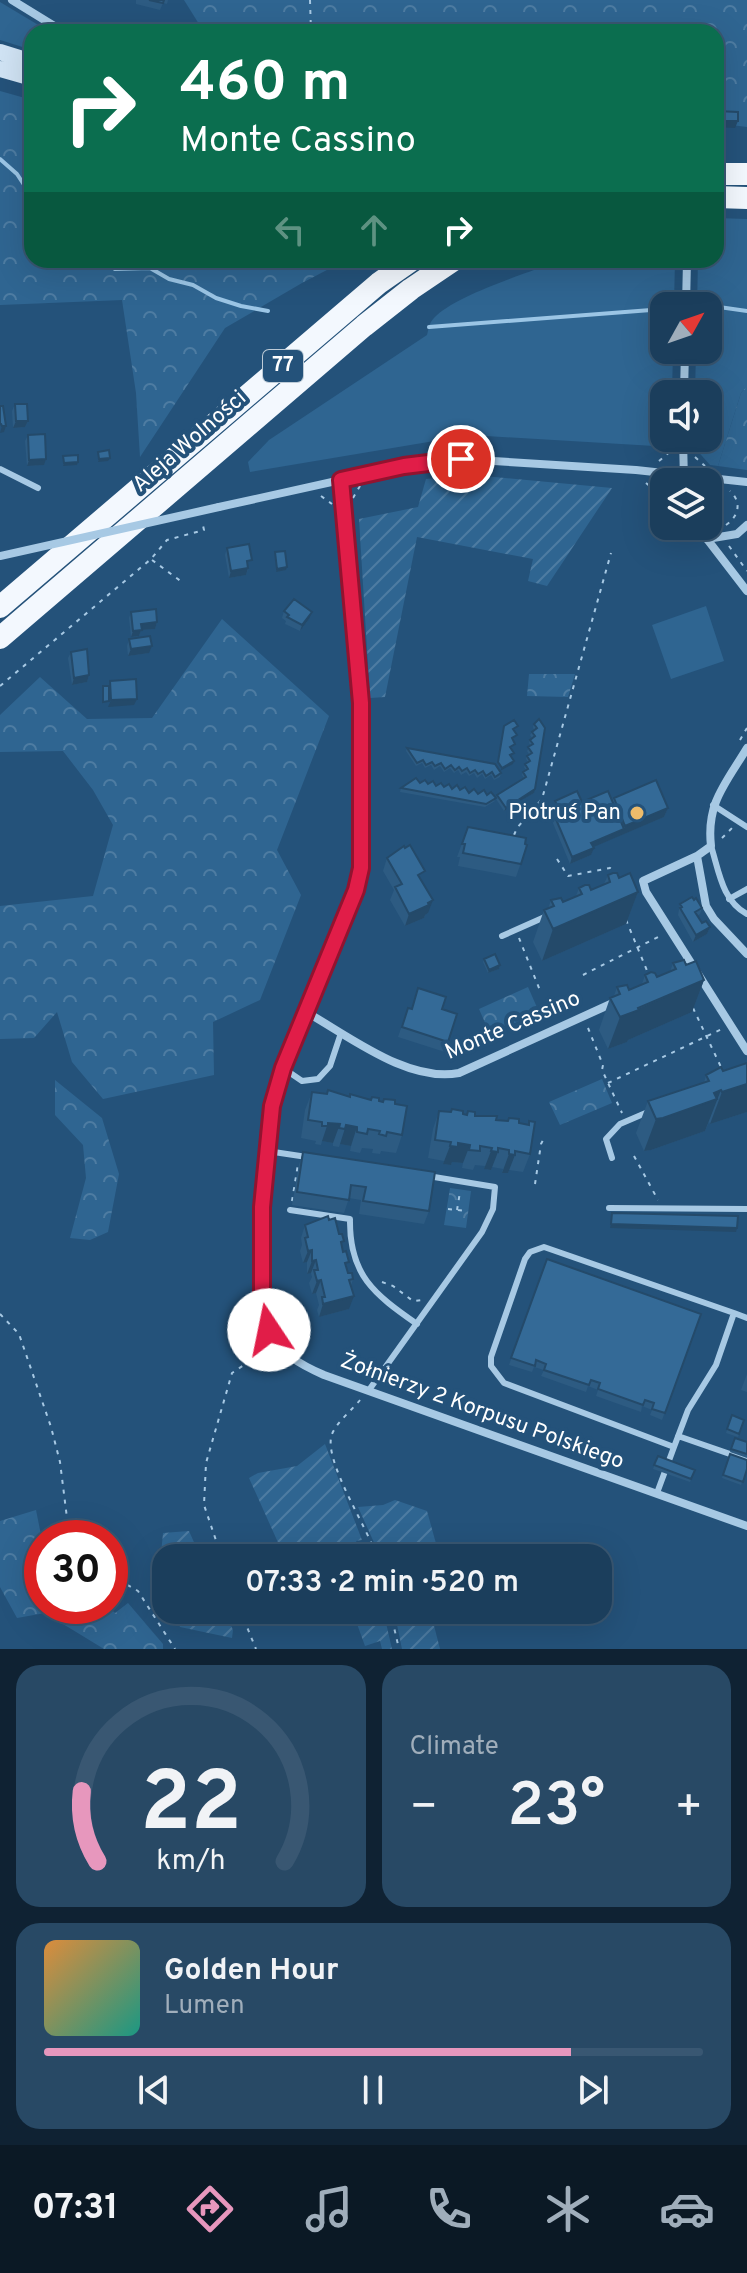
<!DOCTYPE html>
<meta charset="utf-8">
<style>
body{margin:0;font-family:Overpass,sans-serif;background:#284965;color:#f1f3f6;height:100vh;display:flex;flex-direction:column;font-size:30px;white-space:nowrap}
*{box-sizing:border-box;margin:0}
p{font-size:26px;color:#a0aebb}
.icon{flex:none;width:44px;height:44px;fill:none;stroke:currentColor;stroke-width:2;stroke-linecap:round;stroke-linejoin:round}
.map{position:relative;height:1649px;overflow:hidden}
.details{display:flex;flex-direction:column;gap:16px;padding:16px;background:#0f2233;flex:1}
.details>*{flex:none}
.banner{position:absolute;left:24px;top:24px;width:700px;height:244px;border-radius:24px;box-shadow:0 8px 32px #0002,0 0 0 2px #395772;background:#0b6e4f;color:#fff;overflow:hidden}
.needle{width:52px;rotate:50deg}
.buttons{position:absolute;left:650px;top:292px;display:grid;gap:16px}
.buttons a{display:grid;place-items:center;width:72px;height:72px;border-radius:16px;background:#1b3e5c;box-shadow:0 8px 32px #0002,0 0 0 2px #395772;font-size:40px}
.speed{position:absolute;left:24px;top:1520px;display:flex;gap:16px;font-size:40px;font-weight:700;text-align:center}
.speed>*{display:grid;place-content:center;width:104px;height:104px;border-radius:50%;background:#1b3e5c;box-shadow:0 8px 32px #0002,0 0 0 2px #395772;line-height:1}
.speed .limit{border:12px solid #d22;background:#fff;color:#111}
.pin{position:absolute;display:grid;place-items:center;width:68px;height:68px;color:#fff;margin:-34px;border:4px solid #fff;border-radius:50%;box-shadow:0 2px 8px #0007}
.me{position:absolute;width:88px;margin:-44px;rotate:349deg;stroke-linejoin:round;filter:drop-shadow(0 0 6px #0008)}
.turn{display:flex;align-items:center;gap:28px;height:168px;padding:0 24px;font-size:36px}
.turn .icon{width:104px;height:104px;stroke-width:2.5}
.turn b{display:block;font-size:56px;line-height:68px}
.lanes{display:flex;align-items:center;height:76px;padding:0 24px;background:#0003;justify-content:center;gap:40px;direction:ltr}
.lanes .off{opacity:.35}
.big{font-size:60px;font-weight:600;line-height:1.1}
.details .widget{flex:1;display:flex;flex-direction:column;justify-content:center;gap:12px;min-width:0;padding:0 28px;border-radius:24px;background:#284965}
.details .dial{align-items:center;gap:0}
.dial svg{height:208px;overflow:visible;fill:none;stroke:#395772;stroke-width:7;stroke-linecap:round;text-anchor:middle}
.dial text{fill:#f1f3f6;stroke:none}
.song{display:flex;align-items:center;gap:24px}
.cover{width:96px;height:96px;border-radius:12px;background:linear-gradient(135deg,hsl(30 70% 55%),hsl(170 70% 35%))}
.played{height:8px;border-radius:4px;background:linear-gradient(90deg,#e797bd 80%,#395772 80%)}
.keys{display:flex;justify-content:space-around;direction:ltr}
.heat{display:flex;justify-content:space-between;align-items:center;font-size:44px;direction:ltr}
.details .tiles{flex:1;display:grid;gap:16px;grid-template-columns:1fr 1fr}
.widget:last-child{grid-column:span 2}
.trip{position:absolute;left:152px;top:1544px;width:460px;height:80px;border-radius:24px;background:#1b3e5c;box-shadow:0 8px 32px #0002,0 0 0 2px #395772;font-weight:600;line-height:80px;text-align:center}
.menu{display:flex;height:128px;justify-content:space-around;align-items:center;background:#0b1925;color:#a0aebb}
.menu .icon{width:56px;height:56px}
.menu .selected{color:#e797bd}
.menu b{font-size:36px;color:#f1f3f6}
.map>svg:first-child{display:block}
.grass{fill:#2f6591}
.forest{fill:url(#forest-crowns)}
.garden{fill:url(#garden-furrows)}
.lines{fill:none;stroke-linecap:round;stroke-linejoin:round}
.stream{stroke:#9bc5e5;stroke-width:4}
.path{stroke:#a7c9e4;stroke-width:2;stroke-dasharray:4 6;stroke-linecap:butt}
.service{stroke:#a7c9e4;stroke-width:6}
.minor{stroke:#a7c9e4;stroke-width:8}
.secondary{stroke:#d0e3f4;stroke-width:16}
.trunk{stroke:#f3f8fe;stroke-width:22}
.minor-bridge{stroke:#a7c9e4;stroke-width:8}
.wall{fill:#2d5b82}
.shaded-wall{fill:#244a6a}
.building{fill:#346a97;stroke:#244a6a;stroke-width:2}
.route-casing{stroke:#92132f;stroke-width:20}
.route{stroke:#e11d48;stroke-width:14}
.poi-dot{fill:#eebc6b;stroke:#24527a;stroke-width:3}
.labels{text-anchor:middle;dominant-baseline:central;stroke-width:8;stroke-linejoin:round;paint-order:stroke}
.shield{fill:#24527a;stroke:#bdcbd7;stroke-width:2}
.shield-label{font-size:20px;font-weight:bold;fill:#fff}
.street-label{font-size:22px;fill:#fff;stroke:#24527a}
.poi-label{font-size:22px;fill:#fff;stroke:#24527a;text-anchor:end}
</style>
<div class="map">
<svg width="747" height="1649" viewBox="0 0 747 1649">
<defs>
<pattern id="forest-crowns" width="20" height="18" patternUnits="userSpaceOnUse" patternTransform="scale(2)"><rect width="20" height="18" fill="#2f6591"/><path d="M2 6a3 3 0 1 1 6 0M12 15a3 3 0 1 1 6 0" fill="none" stroke="#4e7ca2"/></pattern>
<pattern id="garden-furrows" width="10" height="10" patternUnits="userSpaceOnUse" patternTransform="scale(2)"><rect width="10" height="10" fill="#2f6591"/><path d="M-1 1l2-2M0 10L10 0M9 11l2-2" fill="none" stroke="#4e7ca2"/></pattern>
</defs>
<rect width="100%" height="100%" fill="#24527a"/>
<path class="grass" d="M0,2L50,32H32V50L0,40Z
M716,218L747,219V386L741,393L718,466L710,465L694,447V438H708V394H695L696,350H708V306H697L698,260H716Z
M562,260H675L674,306H664V350H673L672,394H664V438H671V447L470,435L250,472L248,462L269,440L427,335C429,328 429,323 434,318C455,295 530,272 562,260Z
M706,606L724,661L671,679L652,625Z"/>
<path class="forest" d="M184,0H747V127L716,123V32H204Z
M0,91L32,100V260H346L302,283L225,328L140,457L136,393L122,300L0,305Z
M747,386V470L718,466L741,393Z
M222,619L329,716L277,850L301,895L260,1000L213,1022L214,1075L103,1099L72,1062L57,1012L34,1038L0,1039V906L93,896L113,825L93,790L63,751L0,752V715L40,677L87,719L152,718Z
M529,674H575L568,697L527,696Z
M528,987L539,1012L490,1034L479,1009Z
M602,1079L612,1103L560,1125L549,1102Z
M55,1080L102,1118L119,1174L108,1232L90,1240L70,1238L86,1178L83,1145L55,1115Z
M450,1188L471,1191L466,1228L444,1225Z
M36,1510L42,1540V1606H108L115,1613L128,1603L163,1644V1649H104L45,1613L17,1618L0,1587V1521Z"/>
<path class="garden" d="M474,475L612,488L547,586L528,581L533,559L417,537L385,697L370,698L359,519L418,507L426,479Z
M325,1444L362,1540L356,1541L363,1558H334L330,1550L310,1558H285L249,1478L258,1473L297,1466Z
M395,1500L427,1511L440,1558H381L358,1507L383,1505Z
M189,1531L201,1558H166V1592L159,1576L163,1533Z
M173,1610H224L233,1630L232,1638L180,1627Z
M352,1610H383L392,1649H382L380,1641L365,1646Z
M394,1610H430L440,1649H402Z"/>
<g class="lines">
<path class="stream" d="M0,159L17,174L32,197
M100,260L115,269L150,268L169,279L193,285L216,298L241,306L268,311
M694,306L705,305L747,311
M429,327L664,309"/>
<path class="path" d="M310,0L311,32
M695,457L705,466
M659,461L672,450
M646,483L664,498
M321,496L332,504
M353,498L360,486
M726,525C739,516 742,502 730,491
M729,546L747,571
M152,560L182,582
M0,686L151,559L167,540L204,530L202,521
M740,740L747,728
M514,835L517,828L542,799L611,553
M722,838L732,828
M557,859L568,876L610,868L612,863
M626,920L648,973
M519,938L541,993
M583,975L662,935
M574,997L579,1007
M693,1008L721,1067
M588,1028L603,1065L602,1070L622,1113
M608,1083L722,1029
M634,1156L658,1200
M535,1184L541,1144L544,1138
M292,1201L298,1164
M448,1209L467,1211
M457,1210L460,1192
M382,1282L393,1286L413,1301L422,1300
M0,1314L19,1334L51,1427L60,1462L68,1526L75,1538
M360,1400C352,1410 337,1422 332,1434C322,1460 370,1531 377,1558
M222,1558L204,1505L206,1463L232,1373L268,1349
M110,1575L138,1591L175,1649
M240,1610L256,1649
M390,1610L399,1649"/>
<path class="service" d="M0,469L38,488
M713,805L747,827
M711,846C719,871 722,901 747,914
M729,899L747,889
M502,936L547,916
M283,1068L302,1081L318,1079L330,1066L341,1033
M267,1151L307,1157
M612,1158L606,1139L620,1124L648,1112
M609,1208L747,1209
M290,1210L350,1219C349,1275 374,1294 417,1324
M734,1313L716,1365L688,1410L674,1447L504,1383L491,1366V1357L525,1259L530,1252L544,1247L734,1313L747,1318
M369,1390L482,1232L493,1209L495,1187L428,1176
M678,1436L747,1460
M657,1493L674,1447"/>
<path class="minor" d="M12,0L64,32
M686,306L687,260
M684,394L685,350
M683,438L684,482
M341,480L361,703V868L356,890C340,930 324,969 308,1009C298,1033 285,1057 278,1082C264,1130 251,1285 269,1330C279,1353 301,1365 324,1375L747,1526
M219,507L404,466L461,459L636,470L747,482
M700,526L707,539L747,591
M707,539L737,534L747,525
M747,748C726,783 706,803 711,846L697,856L706,906L714,919L747,954
M697,856L643,881L646,892L747,1051
M306,1012C349,1036 408,1083 459,1073L615,1002"/>
<path class="secondary" d="M0,52L32,62
M0,69L32,78"/>
<path class="trunk" d="M716,174H747
M716,197L747,198
M0,607L379,283L412,260
M0,638L364,326L411,289L454,260"/>
<path class="minor-bridge" d="M0,556L219,507"/>
</g>
<path class="wall" d="M136,0H168L167,4L163,3L160,10L136,4Z
M15,404L28,421L25,427L13,428L12,411Z
M28,435L44,465L27,466L25,441Z
M227,548L249,567L246,575L229,578L225,555Z
M284,611L309,619L300,631L285,624L286,621L282,618Z
M131,612L157,622L155,629L141,630L139,636L131,637L129,618Z
M129,639L149,653L128,656L127,646Z
M71,652L89,675L87,682L72,685L68,658Z
M539,719L534,793L504,811L496,799L497,795L524,778L522,775L523,772L526,770L524,767L528,762L526,759L527,756L529,754L527,751L531,746L529,743L530,740L532,738L530,735L534,730L533,727L534,724Z
M407,748L501,773L500,777L494,780L491,775L485,779L482,774L477,778L474,773L469,776L466,772L461,775L458,770L454,773L450,768L444,772L440,766L434,770L431,765L425,768L422,763L416,766L406,751Z
M420,783L460,790L469,793L487,795L495,801L485,807L400,792L401,788Z
M614,798L668,808L664,817L593,847L591,855L570,864L550,816L553,809L555,801H612Z
M468,827L527,845L516,877L458,866L460,857H457Z
M387,858L421,880L428,913L425,915L424,918L405,926L390,900L394,890L383,871Z
M608,875L619,878L638,892L626,924L542,961L533,942L544,910L548,909L551,900L563,902L576,896L579,888L591,890L604,884Z
M680,904L702,908L700,914L697,916L702,923L710,927L707,934L693,942L678,915Z
M484,959L500,965L499,969L488,973L483,962Z
M673,963L686,965L704,980L692,1012L628,1040L627,1042L608,1049L599,1030L610,998L614,996L617,987L629,990L642,984L645,975L657,977L670,972Z
M408,1008L442,1009L457,1014L445,1052L398,1037Z
M747,1063V1112L710,1124L709,1122L705,1131L651,1150L644,1151L636,1133L648,1101L704,1083L706,1075Z
M328,1090L349,1097L350,1094L370,1100L372,1097L379,1101L383,1102L384,1099L395,1104L402,1135L396,1153L381,1151L380,1154L372,1153L373,1149L362,1148L360,1153L350,1151L351,1146L340,1144L339,1147L333,1146V1143L322,1141L321,1145L315,1144L316,1141L301,1138L305,1110L312,1092L326,1094Z
M439,1111L508,1121L509,1118L519,1123L528,1125L529,1121L530,1154L523,1172L509,1170L508,1173H502L503,1169L492,1167L491,1170L484,1169L485,1166L475,1165L473,1170L462,1168L463,1163L452,1162L451,1165L443,1164L444,1161L428,1158L433,1129Z
M303,1152L429,1211L424,1224L359,1214L361,1200L349,1198L344,1213L292,1205L299,1165Z
M305,1225L342,1247L348,1273L353,1279L351,1286L349,1309L319,1317L317,1310L319,1305L316,1293L312,1294L309,1283L312,1277L311,1273L307,1274V1262L303,1263L300,1251L302,1245L301,1238Z
M547,1259L701,1314L662,1420L650,1415L652,1410L642,1406L641,1412L596,1396L598,1390L588,1386L586,1392L541,1376L544,1370L534,1367L532,1372L509,1365Z
M747,1374V1392L741,1390Z
M732,1415L744,1420L738,1437L726,1433Z
M735,1438L747,1442V1458L730,1452Z
M730,1454L747,1469L741,1485L722,1478Z
M658,1456L695,1470L690,1482L653,1469Z"/>
<path class="shaded-wall" d="M716,121H738L735,128L716,127Z
M16,421H28L25,427L13,428Z
M2,426H6L4,432L0,433Z
M110,458L108,461L98,462L99,459Z
M46,459L44,465L27,466L29,460Z
M78,462L77,465L63,466L64,463Z
M287,567L286,570L276,572L277,569Z
M248,568L246,575L229,578L231,571Z
M312,612L309,619L300,631L302,625Z
M157,622L155,629L141,630L139,636L131,637L133,631L141,624Z
M152,646L149,653L128,656L131,649Z
M89,675L87,682L72,685L74,678Z
M137,699L134,705L108,707L111,700Z
M514,761L513,764L500,771L502,768Z
M535,789L534,793L504,811L506,808Z
M668,808L664,817L589,849L591,843L624,829L625,826Z
M594,848L591,855L570,864L572,857Z
M638,892L626,924L542,961L553,929Z
M433,900L428,913L425,915L424,918L405,926L409,914Z
M710,927L707,934L693,942L696,935Z
M500,965L499,969L488,973L489,970Z
M704,980L692,1012L628,1040L627,1042L608,1049L620,1017Z
M747,1084V1112L710,1124L722,1092Z
M721,1090L705,1131L651,1150L644,1151L656,1119Z
M328,1123L340,1124L333,1143L322,1141Z
M346,1125L357,1127L351,1146L340,1144Z
M458,1143L470,1145L463,1163L452,1162L451,1165L443,1164L450,1146Z
M491,1151L498,1152L491,1170L484,1169Z
M509,1154L515,1155L508,1173H502Z
M611,1224L737,1228L736,1232L610,1228Z
M312,1250L307,1262L303,1263L308,1251Z
M316,1260L311,1273L307,1274L312,1261Z
M321,1280L316,1293L312,1294L317,1281Z
M354,1296L349,1309L319,1317L323,1304Z"/>
<path class="building" d="M149,0H164L163,3Z
M716,111L738,112V121H716Z
M15,404H27L28,421H16Z
M0,406H3L6,426H2L1,424H0Z
M45,434L46,459L29,460L28,435Z
M109,450L110,458L99,459L98,452Z
M78,455V462L64,463L63,456Z
M249,544L252,560L247,561L248,568L231,571L227,548Z
M285,551L287,567L277,569L275,552Z
M294,599L312,612L302,625L287,617L289,615L284,611Z
M156,609L157,622L141,624L142,630L133,631L131,612Z
M150,636L152,646L131,649L129,639Z
M87,649L89,675L74,678L71,652Z
M136,679L137,699L111,700L110,681Z
M103,686H109V701L103,702Z
M539,719L545,728L535,789L506,808L497,795L526,777L523,772L528,769L525,764L530,761L527,756L532,753L528,747L533,744L530,740L535,736L532,732L537,728L534,724Z
M514,720L518,726L513,729L517,735L512,738L515,744L510,747L514,753L510,755L514,761L502,768L498,762L504,726Z
M407,748L495,764L501,773L495,777L492,772L486,776L483,771L478,774L475,770L470,773L467,768L462,771L459,767L455,770L451,765L445,769L441,763L435,766L432,762L426,765L423,760L417,763Z
M416,778L420,783L425,780L428,784L433,781L436,786L441,783L444,787L449,784L452,789L457,785L460,790L465,787L469,793L474,789L478,794L484,790L487,795L491,792L496,798L486,804L401,788Z
M656,780L668,808L625,826L614,798Z
M577,791L582,802L608,791L624,829L591,843L594,848L572,857L552,810L558,807L555,801Z
M468,827L526,838L525,844L527,845L521,864L463,853L465,844H462Z
M410,845L425,871L418,875L433,900L428,903L429,905L409,914L395,887L402,884L387,858L404,846L405,848Z
M613,873H617L619,878L630,873L638,892L553,929L544,910L554,906L551,900L561,898L563,902L582,894L579,888L585,885H589L591,890L610,882L608,875Z
M692,897L694,900L696,898L702,908L695,912L702,923L706,921L710,927L696,935L680,908L682,907L680,904Z
M495,954L500,965L489,970L484,959Z
M684,960L686,965L696,961L704,980L638,1008L639,1010L620,1017L610,998L620,994L617,987L627,985L629,990L648,982L645,975L651,972L655,973L657,977L676,969L673,963Z
M418,988L446,997L442,1009L457,1014L448,1042L402,1027L408,1008L412,1009Z
M747,1063V1084L722,1092L721,1090L714,1093L717,1099L663,1118L656,1119L648,1101L709,1081L706,1075L721,1067L723,1071Z
M328,1090L350,1097V1094L371,1100L372,1097L379,1098V1101L383,1102L384,1099L395,1100V1104L407,1106L402,1135L387,1132L386,1136L379,1134L380,1131L368,1129L367,1134L357,1132V1127L346,1125L345,1129L339,1128L340,1124L328,1123V1126H322V1122L308,1120L312,1092L327,1094Z
M452,1109L463,1111V1114L467,1115L468,1111L475,1112V1116H497L496,1120L508,1121L509,1118L519,1119V1123L529,1125V1121L535,1122L530,1154L515,1151V1155L509,1154V1150L498,1148V1152L491,1151L492,1148L480,1146V1151L469,1150L470,1145L458,1143V1147L450,1146L451,1142L435,1140L439,1111L451,1112Z
M303,1152L435,1172L429,1211L363,1201L366,1187L351,1185L349,1200L297,1192Z
M612,1213L738,1216L737,1228L611,1224Z
M328,1216L329,1220L335,1218L339,1234H342L344,1241L341,1242L343,1252L346,1251L349,1262L345,1263L348,1273H352L353,1279L349,1280L354,1296L323,1304L322,1297H325L321,1280L317,1281L314,1270H318L316,1260L312,1261V1250L308,1251L305,1238L308,1237L305,1225Z
M547,1259L701,1314L665,1413L652,1409L654,1403L645,1400L643,1405L598,1389L600,1383L591,1380L589,1385L544,1370L546,1364L536,1360L535,1366L511,1358Z
M732,1415L744,1420L739,1434L727,1429Z
M735,1438L747,1442V1454L731,1449Z
M730,1454L747,1460V1469L743,1482L723,1475Z
M658,1456L695,1470L691,1479L654,1465Z"/>
<g class="lines">
<g class="route-casing">
<path id="route" d="M269,1330L262,1300V1207L272,1106L283,1068L356,890L361,868V703L341,480L404,466L461,459"/>
</g>
<use href="#route" class="route"/>
</g>
<circle class="poi-dot" cx="637" cy="813" r="8"/>
<g class="labels">
<rect class="shield" x="263" y="350" width="40" height="32" rx="6"/>
<g class="shield-label">
<text x="283" y="366">77</text>
</g>
<g class="street-label">
<text transform="translate(190 442) rotate(-41)">Aleja Wolności</text>
<text transform="translate(513 1026) rotate(-23)">Monte Cassino</text>
<text transform="translate(482 1412) rotate(20)">Żołnierzy 2 Korpusu Polskiego</text>
</g>
<g class="poi-label">
<text x="621" y="813">Piotruś Pan</text>
</g>
</g>
</svg>
<div class="buttons">
<a><svg class="needle" viewBox="-14 -14 28 28"><path d="M0-13l5 13h-10z" fill="#e53935"/><path d="M0 13l5-13h-10z" fill="#a0aebb"/></svg></a>
<a><svg class="icon" aria-label="sound" viewBox="0 0 24 24"><path d="M4 9h4l5-4v14l-5-4H4zM17 9q2 3 0 6"/></svg></a>
<a><svg class="icon" aria-label="layers" viewBox="0 0 24 24"><path d="M12 4l9 5-9 5-9-5zM3 14l9 5 9-5"/></svg></a>
</div>
<div class="speed"><div class="limit">30</div></div>
<div class="pin" style="left:461px;top:459px;background:#d93025"><svg class="icon" aria-label="arrive" viewBox="0 0 24 24"><path d="M6 21V4h12l-3 4 3 4H6"/></svg></div>
<svg class="me" style="left:269px;top:1330px" viewBox="-20 -20 40 40"><circle r="19" fill="#fff"/><path d="M0-13L10 11 0 6-10 11z" fill="#e11d48"/></svg>
<div class="trip">07:33 · 2 min · 520 m</div>
<div class="banner">
<div class="turn"><svg class="icon" aria-label="right" viewBox="0 0 24 24"><path d="M7 20v-9h11M14 6l5 5-5 5"/></svg><div><b>460 m</b>Monte Cassino</div></div>
<div class="lanes"><svg class="icon off" aria-label="left" viewBox="0 0 24 24"><path d="M17 20v-9H6M10 6l-5 5 5 5"/></svg><svg class="icon off" aria-label="ahead" viewBox="0 0 24 24"><path d="M12 20V5M6 11l6-6 6 6"/></svg><svg class="icon" aria-label="right" viewBox="0 0 24 24"><path d="M7 20v-9h11M14 6l5 5-5 5"/></svg></div>
</div>
</div>
<section class="details">
<div class="tiles">
<div class="widget dial"><svg viewBox="0 0 100 80">
<path d="M14 69A42 42 0 1 1 86 69"/>
<path d="M14 69A42 42 0 0 1 8 42" stroke="#e797bd"/>
<text x="50" y="56" font-size="32" font-weight="700">22</text>
<text x="50" y="72" font-size="11">km/h</text>
</svg></div>
<div class="widget"><p>Climate</p>
<div class="heat"><a>−</a><b class="big">23°</b><a>+</a></div>
</div>
<div class="widget">
<div class="song"><i class="cover"></i><div><b>Golden Hour</b><p>Lumen</p></div></div>
<div class="played"></div>
<div class="keys"><svg class="icon" aria-label="previous" viewBox="0 0 24 24"><path d="M18 5L8 12l10 7zM5 5v14"/></svg><svg class="icon" aria-label="pause" viewBox="0 0 24 24"><path d="M8 5v14M16 5v14"/></svg><svg class="icon" aria-label="next" viewBox="0 0 24 24"><path d="M6 5l10 7-10 7zM19 5v14"/></svg></div>
</div>
</div>
</section>
<nav class="menu">
<b>07:31</b>
<svg class="icon selected" aria-label="directions" viewBox="0 0 24 24"><path d="M12 3l9 9-9 9-9-9zM9 14v-3h6M13 9l2 2-2 2"/></svg>
<svg class="icon" aria-label="music" viewBox="0 0 24 24"><path d="M9 18V5l10-2v13"/><circle cx="6" cy="18" r="3"/><circle cx="16" cy="16" r="3"/></svg>
<svg class="icon" aria-label="phone" viewBox="0 0 24 24"><path d="M5 4h4l2 5-3 2q2 4 5 5l2-3 5 2v4C11 20 4 13 5 4z"/></svg>
<svg class="icon" aria-label="climate" viewBox="0 0 24 24"><path d="M12 3v18M4 7l16 10M4 17L20 7"/></svg>
<svg class="icon" aria-label="car" viewBox="0 0 24 24"><path d="M5 17H2v-5l4-1 3-4h7l3 4 3 1v5h-3M9 17h6M6 11h13"/><circle cx="7" cy="17" r="2"/><circle cx="17" cy="17" r="2"/></svg>
</nav>
